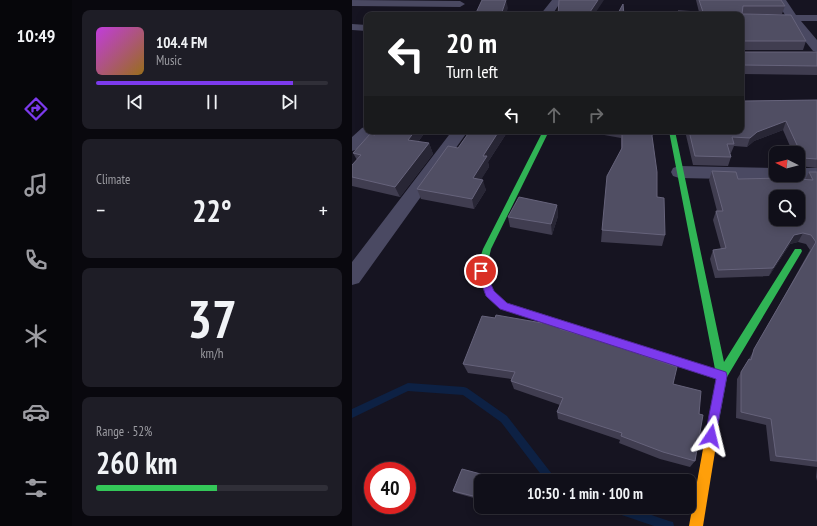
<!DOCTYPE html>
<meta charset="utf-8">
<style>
body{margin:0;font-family:"PT Sans Narrow",sans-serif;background:#1e1d26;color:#f1f3f6;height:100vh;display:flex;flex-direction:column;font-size:15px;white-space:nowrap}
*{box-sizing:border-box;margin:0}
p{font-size:13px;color:#9c9ca2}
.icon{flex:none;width:22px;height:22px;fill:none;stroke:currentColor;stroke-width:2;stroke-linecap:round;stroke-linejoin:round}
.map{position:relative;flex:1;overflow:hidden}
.drawer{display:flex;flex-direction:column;gap:10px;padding:10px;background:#09080e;width:280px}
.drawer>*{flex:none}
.banner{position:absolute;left:12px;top:12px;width:380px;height:122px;border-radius:8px;box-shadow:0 2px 10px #0003,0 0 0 1px #302f38;background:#202124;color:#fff;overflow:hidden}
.needle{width:26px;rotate:276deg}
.buttons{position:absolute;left:417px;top:146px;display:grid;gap:8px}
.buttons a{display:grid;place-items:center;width:36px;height:36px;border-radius:8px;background:#100f19;box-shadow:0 2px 10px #0003,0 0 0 1px #302f38;font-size:20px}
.speed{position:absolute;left:12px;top:462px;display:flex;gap:8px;font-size:20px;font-weight:700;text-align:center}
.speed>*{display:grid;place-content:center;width:52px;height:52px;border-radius:50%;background:#100f19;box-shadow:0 2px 10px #0003,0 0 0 1px #302f38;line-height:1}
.speed .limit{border:6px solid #d22;background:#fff;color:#111}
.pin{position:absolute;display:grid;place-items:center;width:34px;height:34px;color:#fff;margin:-17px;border:2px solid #fff;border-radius:50%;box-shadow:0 1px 4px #0007}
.me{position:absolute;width:44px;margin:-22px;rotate:10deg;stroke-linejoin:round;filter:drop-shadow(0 0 3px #0008)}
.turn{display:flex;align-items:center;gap:14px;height:84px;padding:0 16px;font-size:18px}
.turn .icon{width:52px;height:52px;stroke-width:2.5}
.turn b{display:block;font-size:28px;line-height:34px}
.lanes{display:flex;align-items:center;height:38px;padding:0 16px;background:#0003;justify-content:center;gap:20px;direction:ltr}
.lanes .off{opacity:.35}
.big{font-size:30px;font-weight:600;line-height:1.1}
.drawer .tile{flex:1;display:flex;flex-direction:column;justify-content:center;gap:6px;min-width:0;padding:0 14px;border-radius:8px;background:#1e1d26}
.drawer .dial{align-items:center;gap:0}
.dial b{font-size:52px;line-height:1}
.song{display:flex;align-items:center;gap:12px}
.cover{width:48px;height:48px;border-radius:6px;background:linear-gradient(135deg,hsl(290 70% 55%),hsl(40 70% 35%))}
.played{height:4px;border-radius:2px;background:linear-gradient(90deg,#7c3aed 85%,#302f38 85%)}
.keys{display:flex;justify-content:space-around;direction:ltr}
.heat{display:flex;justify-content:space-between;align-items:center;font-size:22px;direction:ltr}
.charge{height:6px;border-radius:3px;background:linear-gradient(90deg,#34c759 52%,#302f38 0)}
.trip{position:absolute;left:122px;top:474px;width:222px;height:40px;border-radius:8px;background:#100f19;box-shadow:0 2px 10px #0003,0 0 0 1px #302f38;font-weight:600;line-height:40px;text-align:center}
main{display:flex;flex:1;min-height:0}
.tabs{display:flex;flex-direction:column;width:72px;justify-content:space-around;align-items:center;background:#06060a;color:#9c9ca2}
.tabs .icon{width:28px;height:28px}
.tabs .on{color:#7c3aed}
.tabs b{font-size:18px;color:#f1f3f6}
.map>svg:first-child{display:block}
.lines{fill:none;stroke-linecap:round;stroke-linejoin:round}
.stream{fill:#0d2144;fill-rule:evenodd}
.street{fill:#4a4962;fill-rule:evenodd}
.fast{fill:#30b455;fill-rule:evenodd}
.slow{fill:#ff9f0a;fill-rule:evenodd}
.wall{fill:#403d50}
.shaded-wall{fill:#282635}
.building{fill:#504e63;stroke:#66637b;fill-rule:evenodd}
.route{fill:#7c3aed;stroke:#51269a}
</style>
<main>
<nav class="tabs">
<b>10:49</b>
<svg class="icon on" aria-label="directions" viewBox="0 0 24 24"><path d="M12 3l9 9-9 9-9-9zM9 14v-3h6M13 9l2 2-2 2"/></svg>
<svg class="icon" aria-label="music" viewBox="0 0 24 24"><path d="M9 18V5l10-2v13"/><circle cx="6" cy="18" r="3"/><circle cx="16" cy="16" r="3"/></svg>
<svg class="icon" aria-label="phone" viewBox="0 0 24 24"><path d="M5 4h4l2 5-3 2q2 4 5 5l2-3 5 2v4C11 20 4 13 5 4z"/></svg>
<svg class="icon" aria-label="climate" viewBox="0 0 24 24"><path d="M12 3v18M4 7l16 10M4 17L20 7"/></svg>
<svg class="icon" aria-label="car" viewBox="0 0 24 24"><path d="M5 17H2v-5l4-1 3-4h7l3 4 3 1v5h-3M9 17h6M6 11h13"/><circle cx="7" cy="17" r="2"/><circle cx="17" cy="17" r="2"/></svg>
<svg class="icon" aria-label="filters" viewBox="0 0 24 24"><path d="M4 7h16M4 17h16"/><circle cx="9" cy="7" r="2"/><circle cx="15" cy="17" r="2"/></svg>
</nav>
<section class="drawer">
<div class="tile">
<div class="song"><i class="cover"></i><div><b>104.4 FM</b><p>Music</p></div></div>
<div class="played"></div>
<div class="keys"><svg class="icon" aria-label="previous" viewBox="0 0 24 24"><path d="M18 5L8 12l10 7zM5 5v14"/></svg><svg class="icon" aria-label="pause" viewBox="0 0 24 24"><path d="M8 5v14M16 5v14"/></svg><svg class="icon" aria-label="next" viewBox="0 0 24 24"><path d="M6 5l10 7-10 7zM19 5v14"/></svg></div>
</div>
<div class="tile"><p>Climate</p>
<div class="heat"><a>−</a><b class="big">22°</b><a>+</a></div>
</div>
<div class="tile dial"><b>37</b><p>km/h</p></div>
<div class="tile"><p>Range · 52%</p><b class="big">260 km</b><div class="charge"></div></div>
</section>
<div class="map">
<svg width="465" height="526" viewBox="0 0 465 526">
<rect width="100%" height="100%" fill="#161421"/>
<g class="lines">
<path class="stream" d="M56,383L112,387L115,388L155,416L203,478L205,481H194L149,422L111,395L56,391L0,418V409Z
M256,507H276L317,521L321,522L322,526H302L261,512L257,511Z"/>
<path class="street" d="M0,0L108,1L113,4L108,7L0,6Z
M200,0H210L200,15H188Z
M424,0H434L444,15H465V21H449L465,40V52L461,51L437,21H389V15H387H433Z
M0,24L15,25V31L0,30Z
M15,126V131H23L6,149L0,151V137L10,128Z
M100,131H116L7,283L0,285V262Z
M327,166L424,168V175H432L430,178L424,180L327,178L321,176L319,172L321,168Z
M446,168H465V180L440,178L438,175H446Z"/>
<path class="fast" d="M191,131H197L139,249L134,271L142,292L155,303L363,369L317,131H323L372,362L443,249H449L450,251L449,253L375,377L365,431L361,433L357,431L355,427L364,379L149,309L135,297L124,271L131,249Z"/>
<path class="slow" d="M361,421L365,423L367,427L351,526H337L355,427L357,423Z"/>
</g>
<path class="wall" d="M344,0H429L433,6L430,14H390L454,41L451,50H391L390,52H465V75L389,74V15H325L326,11L347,12Z
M465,100V168L447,166L446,165V153H441L431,130L402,141L395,147L382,146L379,153H378L379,157L376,166L341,165L333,131H389L392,101Z
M26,131H74L66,142L77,143L81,154L48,197L0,186V165L5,160L1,153L23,135Z
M118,131H156L136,162L137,167L129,179L134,190L122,209L69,199L65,189L106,148Z
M230,131H301L300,136L305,197L313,235L310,246L249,242L250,230L269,150V138Z
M360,171L386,179L453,180L457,172H465V481L464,477L465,467L418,461L414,425L384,418L385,379L397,359L458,250L454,244L446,242L438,244L417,276L363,278L358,259L361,250L369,249L361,220L364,211H365L357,180Z
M205,205L206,216L200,235L158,227L156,217Z
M143,318L208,327L209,329L287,354L321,384L343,461L338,467L308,459L267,443L268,440L206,419L205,412L208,405L162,389L159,381V379L116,373L111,364Z
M110,469L140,477L142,480V481H129V500L104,493L101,491Z"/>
<path class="shaded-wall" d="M154,0L156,8L154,15H149Z
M246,0H252L242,15H236Z
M434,121L431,130L402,141L395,147L398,138L405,132Z
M63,131H74L60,150L56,140Z
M147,131H156L136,162L137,167L124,188L121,178L131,156Z
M77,143L81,154L48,197L43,187Z
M131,180L134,190L122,209L120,199Z
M205,205L206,216L200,235L199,224Z
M451,233L446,242L438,244L417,276L421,268L442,235Z"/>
<path class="building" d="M130,0H154L149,15H123Z
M207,0H246L236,15H206Z
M347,0H429L433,6H391L390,14L439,15L454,41H391L390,52H465V66L389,65V15H327L326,11L351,12Z
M271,4L272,15H265Z
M389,94H390L392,101L465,100V159L451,158L434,121L405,132L398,138L380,137L382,144H375L379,157L343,156L337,131H389Z
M26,131H63L56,140L77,143L43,187L0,177V165L9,155L1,153L18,134L23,135Z
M118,131H147L131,156H135L121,178L131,180L120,199L65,189L96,146L106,148Z
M270,131H301L300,136L305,172V197L312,198L313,235L250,230L255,176L270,148Z
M360,171L384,172L386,179L431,178L461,180L457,172H465V461L424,456L419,419L389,412V372L397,359L399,360L402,349L464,242L459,235L451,233L442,235L421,268L366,270L361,250L374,248L364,211H371ZM424,197H446V219H424Z
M167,197L205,205L199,224L156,217Z
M144,315L190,323L191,321L208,327V329L283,351L288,353L287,354L325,367L321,384L349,391L347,414L351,415L343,461L311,452L269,436L270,433L205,412L211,398L159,381L163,372L111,364L130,316L143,318Z
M110,469L140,477L139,481H142H129V498L101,491Z"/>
<path class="route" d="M129,268L132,269L142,291L155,303L374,372L375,376L363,440L359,442L355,440L353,436L364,379L148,309L134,296L125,271Z"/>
</svg>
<div class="buttons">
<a><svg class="needle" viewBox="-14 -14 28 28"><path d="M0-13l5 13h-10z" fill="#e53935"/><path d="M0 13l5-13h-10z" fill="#9c9ca2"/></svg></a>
<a><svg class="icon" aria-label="search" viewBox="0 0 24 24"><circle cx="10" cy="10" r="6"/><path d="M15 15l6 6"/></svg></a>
</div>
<div class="speed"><div class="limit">40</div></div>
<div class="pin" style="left:129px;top:271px;background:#d93025"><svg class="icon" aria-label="arrive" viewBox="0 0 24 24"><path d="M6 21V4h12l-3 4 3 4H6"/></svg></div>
<svg class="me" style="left:359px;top:436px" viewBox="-20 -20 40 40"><path d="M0-17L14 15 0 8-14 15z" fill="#7c3aed" stroke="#fff" stroke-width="4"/></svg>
<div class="trip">10:50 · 1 min · 100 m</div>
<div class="banner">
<div class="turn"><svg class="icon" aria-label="left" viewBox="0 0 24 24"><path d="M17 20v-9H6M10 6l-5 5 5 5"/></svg><div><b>20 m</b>Turn left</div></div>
<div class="lanes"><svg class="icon" aria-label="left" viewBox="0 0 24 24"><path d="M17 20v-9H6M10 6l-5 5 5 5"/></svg><svg class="icon off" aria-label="ahead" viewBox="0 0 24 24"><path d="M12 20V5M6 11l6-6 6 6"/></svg><svg class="icon off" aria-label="right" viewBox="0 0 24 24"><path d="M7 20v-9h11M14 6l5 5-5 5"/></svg></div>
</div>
</div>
</main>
